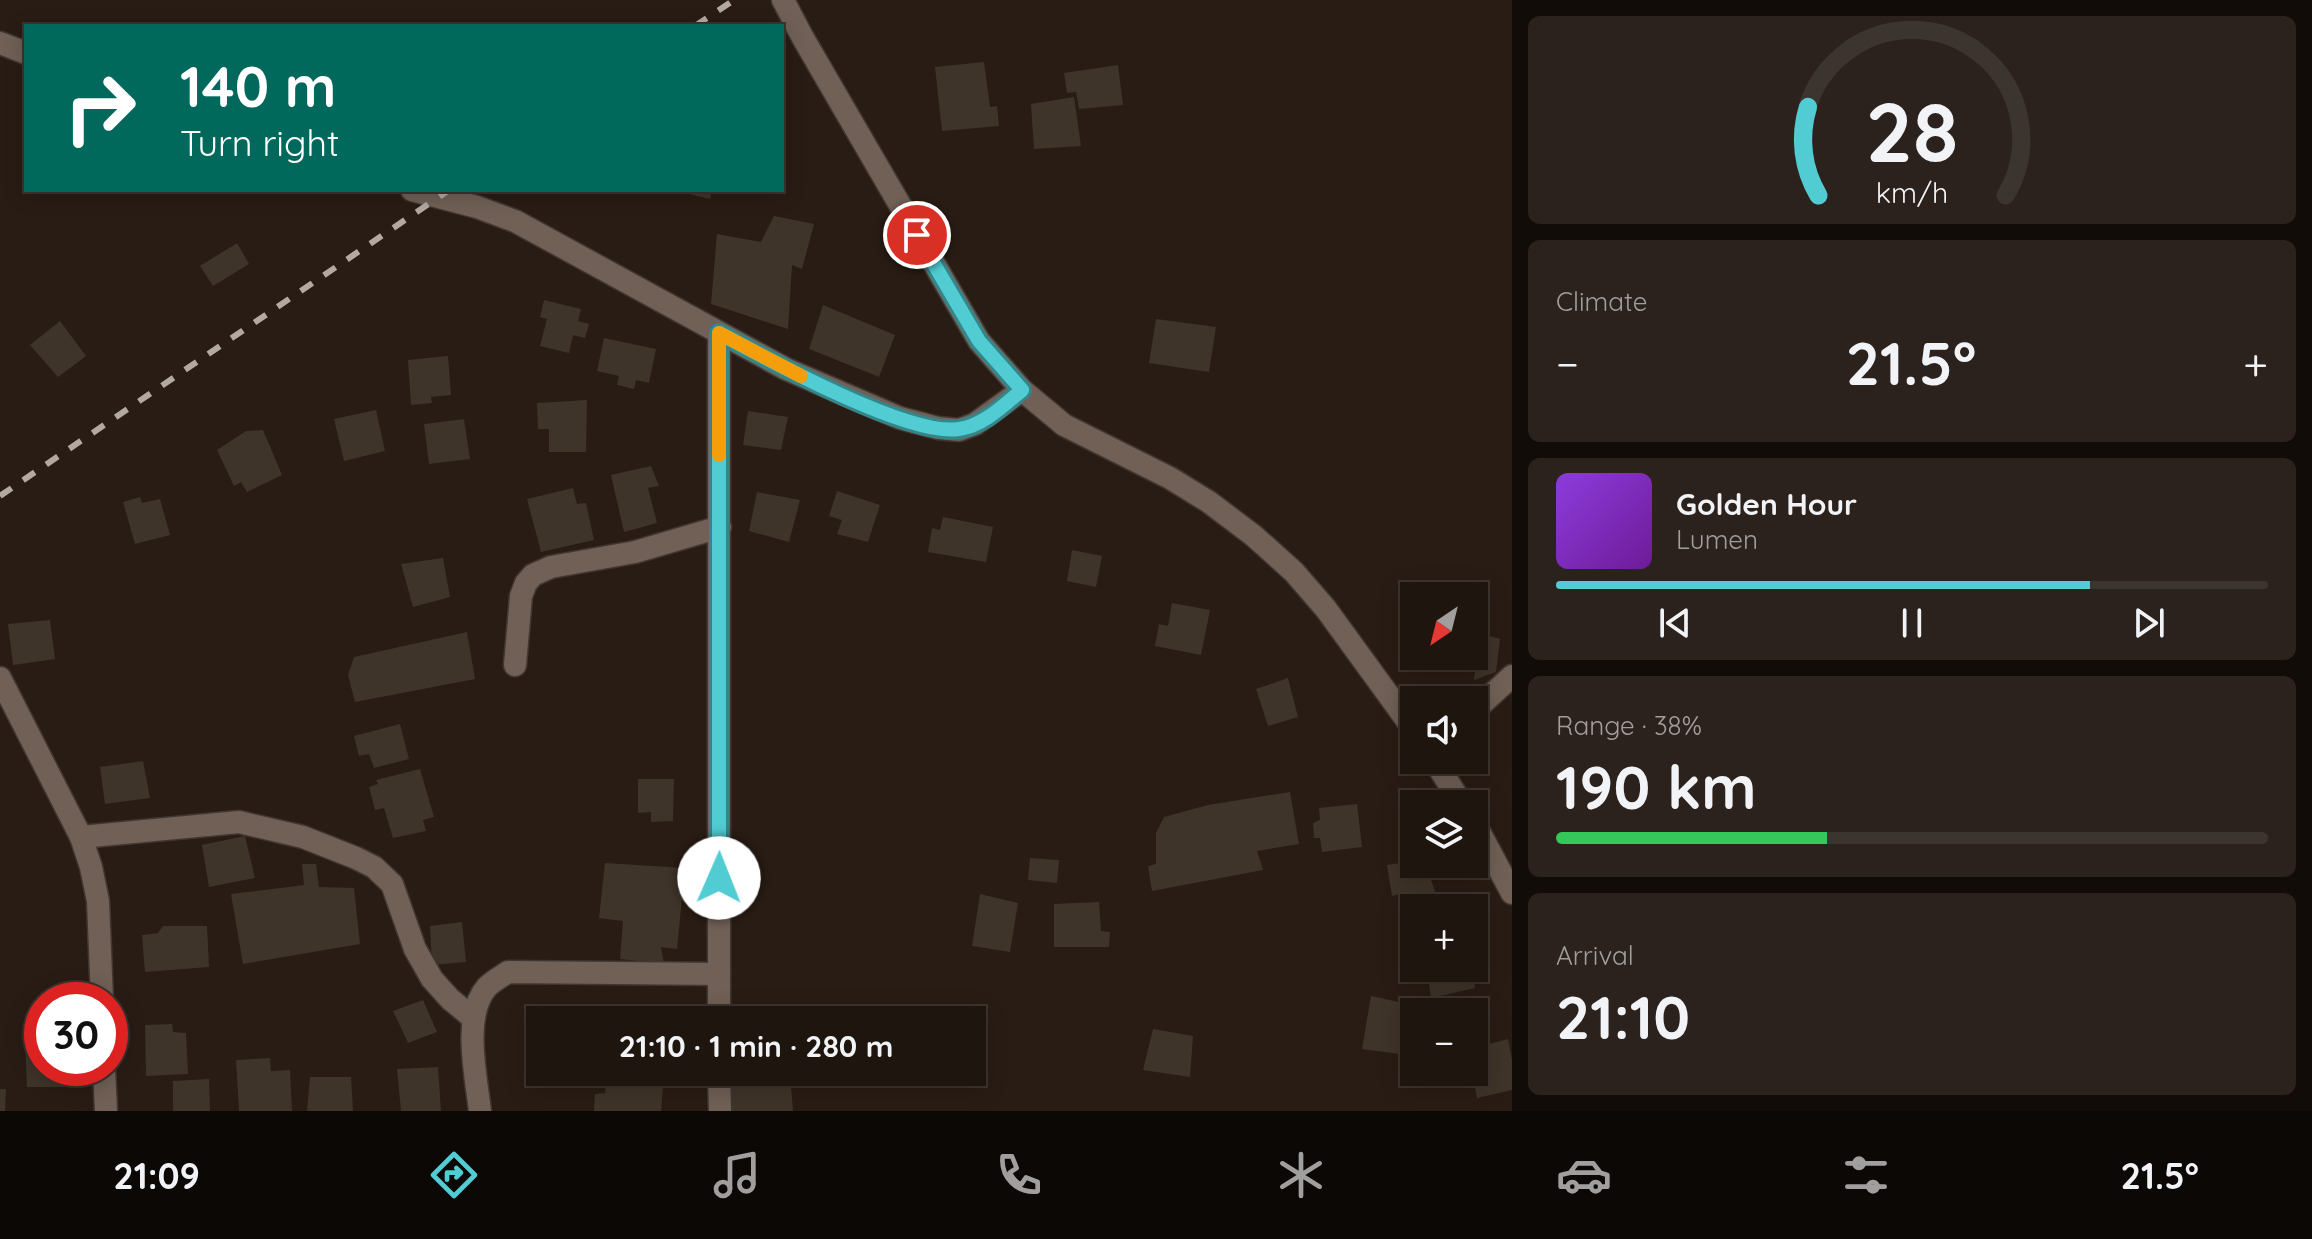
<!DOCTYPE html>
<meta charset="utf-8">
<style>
:root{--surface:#1f150f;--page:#2c221d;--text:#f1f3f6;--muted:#a19f9e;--line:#3c342f;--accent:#51ccd3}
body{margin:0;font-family:Quicksand,sans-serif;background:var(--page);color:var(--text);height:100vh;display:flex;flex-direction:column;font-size:30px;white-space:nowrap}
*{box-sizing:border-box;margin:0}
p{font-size:26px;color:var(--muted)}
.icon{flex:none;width:44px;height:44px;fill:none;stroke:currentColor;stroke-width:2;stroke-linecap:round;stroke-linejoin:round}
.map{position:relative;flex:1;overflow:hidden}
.sheet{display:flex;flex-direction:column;gap:16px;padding:16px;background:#110c08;width:800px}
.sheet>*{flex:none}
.guide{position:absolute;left:24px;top:24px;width:760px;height:168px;border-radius:0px;box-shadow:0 4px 20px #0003,0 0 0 2px var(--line);background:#00695c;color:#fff;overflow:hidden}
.needle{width:52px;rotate:215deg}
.tools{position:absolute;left:1400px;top:582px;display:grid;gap:16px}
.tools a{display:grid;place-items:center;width:88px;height:88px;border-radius:0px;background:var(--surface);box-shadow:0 4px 20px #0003,0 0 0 2px var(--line);font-size:40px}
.speed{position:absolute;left:24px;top:982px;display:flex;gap:16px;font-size:40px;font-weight:700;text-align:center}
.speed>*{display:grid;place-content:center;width:104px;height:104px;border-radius:50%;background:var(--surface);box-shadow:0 4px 20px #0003,0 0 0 2px var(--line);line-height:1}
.speed .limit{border:12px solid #d22;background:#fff;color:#111}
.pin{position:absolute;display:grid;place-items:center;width:68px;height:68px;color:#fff;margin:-34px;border:4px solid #fff;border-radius:50%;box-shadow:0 2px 8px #0007}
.me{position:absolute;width:88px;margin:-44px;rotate:1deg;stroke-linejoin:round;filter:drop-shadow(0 0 6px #0008)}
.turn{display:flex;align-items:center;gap:28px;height:168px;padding:0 24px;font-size:36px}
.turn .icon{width:104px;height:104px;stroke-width:2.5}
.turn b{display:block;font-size:56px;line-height:68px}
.big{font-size:60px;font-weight:700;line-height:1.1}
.sheet .widget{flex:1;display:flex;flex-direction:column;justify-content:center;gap:12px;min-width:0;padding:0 28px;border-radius:12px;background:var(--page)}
.sheet .dial{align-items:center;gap:0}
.dial svg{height:208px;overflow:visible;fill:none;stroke:var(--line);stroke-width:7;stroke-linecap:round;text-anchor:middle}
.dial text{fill:var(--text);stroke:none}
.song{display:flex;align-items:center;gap:24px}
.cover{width:96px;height:96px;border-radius:12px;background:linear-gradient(135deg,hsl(270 70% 55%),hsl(280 70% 35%))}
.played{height:8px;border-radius:4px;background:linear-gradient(90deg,var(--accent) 75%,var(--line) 75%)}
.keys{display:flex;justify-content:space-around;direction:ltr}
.heat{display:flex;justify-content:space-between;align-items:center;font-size:44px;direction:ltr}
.charge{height:12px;border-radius:6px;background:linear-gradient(90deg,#34c759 38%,var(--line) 0)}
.trip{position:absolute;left:526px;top:1006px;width:460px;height:80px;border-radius:0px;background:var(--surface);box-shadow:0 4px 20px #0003,0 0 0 2px var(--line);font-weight:700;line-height:80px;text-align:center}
.tab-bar{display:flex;height:128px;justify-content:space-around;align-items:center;background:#0c0806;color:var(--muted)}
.tab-bar .icon{width:56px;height:56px}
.tab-bar .selected{color:var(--accent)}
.tab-bar b{font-size:36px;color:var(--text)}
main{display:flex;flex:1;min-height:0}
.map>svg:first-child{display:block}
.building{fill:#3f3429}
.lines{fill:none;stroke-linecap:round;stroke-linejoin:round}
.street-casing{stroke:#403732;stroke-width:25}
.street{stroke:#706056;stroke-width:22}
.rail{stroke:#b3a9a3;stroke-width:6;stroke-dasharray:14 14;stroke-linecap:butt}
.route-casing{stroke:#358589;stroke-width:20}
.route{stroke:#51ccd3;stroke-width:14}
.slow{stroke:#f59e0b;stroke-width:14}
</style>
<main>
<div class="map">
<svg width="1512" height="1111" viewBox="0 0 1512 1111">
<rect width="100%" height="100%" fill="#291c14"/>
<!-- building -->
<g class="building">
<polygon points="984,62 990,107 997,106 999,126 942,131 935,67"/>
<polygon points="1118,65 1123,105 1079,109 1076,92 1067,93 1064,73"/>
<polygon points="1074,97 1081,146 1034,149 1031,104"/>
<polygon points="672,190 712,190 710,199"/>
<polygon points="774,216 814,224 802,269 792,265 788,329 711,304 717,234 761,242"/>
<polygon points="237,243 249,264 213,286 200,266"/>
<polygon points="544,300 581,309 578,321 589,324 585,338 573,335 569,353 540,346 547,319 540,317"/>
<polygon points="823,305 895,335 879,377 809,349"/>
<polygon points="1156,319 1216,327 1209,372 1149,363"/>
<polygon points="60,321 86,356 58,377 30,345"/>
<polygon points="604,338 656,349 649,383 636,380 634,389 617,385 619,376 597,371"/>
<polygon points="448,356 451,395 431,397 432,403 411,405 408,360"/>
<polygon points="587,400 586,452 549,452 549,429 538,429 537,403"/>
<polygon points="376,410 385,451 344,461 334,419"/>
<polygon points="748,411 788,417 781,450 743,445"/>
<polygon points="464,419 470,459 429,464 424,424"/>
<polygon points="263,430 282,475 247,492 241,482 234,486 217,450 246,431"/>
<polygon points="651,466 659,486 648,488 657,523 624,532 611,475"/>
<polygon points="573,488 577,504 586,503 594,540 541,552 527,499"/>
<polygon points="837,491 880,505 868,542 837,534 842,520 829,516"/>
<polygon points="757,492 800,500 789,542 749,531"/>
<polygon points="140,497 142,503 160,499 170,535 135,544 123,502"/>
<polygon points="943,517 993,527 986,562 928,552 932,528 940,530"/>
<polygon points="1072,550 1102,556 1096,587 1067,581"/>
<polygon points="443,558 450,597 413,607 401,564"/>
<polygon points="1172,603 1210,610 1201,655 1155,646 1159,624 1168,626"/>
<polygon points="50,620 55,659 13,665 8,624"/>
<polygon points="467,632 475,679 355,702 348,675 354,657"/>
<polygon points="1479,633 1500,639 1496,672 1474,680"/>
<polygon points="1288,678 1298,717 1268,726 1256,689"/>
<polygon points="400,724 409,759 374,768 369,754 359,756 354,736"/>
<polygon points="143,761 150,798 105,804 100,767"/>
<polygon points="420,769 434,817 423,820 426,831 393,838 384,808 375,810 369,787 378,784 376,780"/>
<polygon points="638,779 674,779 673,821 651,822 651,812 638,813"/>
<polygon points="1290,792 1299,844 1257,851 1263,870 1152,891 1148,866 1156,864 1156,833 1164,817 1208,805"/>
<polygon points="1357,804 1362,847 1322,852 1320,838 1314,838 1313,823 1320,820 1319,808"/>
<polygon points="245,836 255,878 209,887 202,845"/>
<polygon points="1030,858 1059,860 1057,883 1028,880"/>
<polygon points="1414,861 1414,864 1425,864 1439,902 1409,909 1405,893 1392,896 1387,865"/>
<polygon points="605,863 685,868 677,949 661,947 664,964 620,959 623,921 599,918"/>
<polygon points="302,864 316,864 319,887 354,888 360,944 243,964 231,894 304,885"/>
<polygon points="980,894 1018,903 1010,952 972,946"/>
<polygon points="1099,902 1101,931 1110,932 1109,947 1054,947 1054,904"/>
<polygon points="462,922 466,962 432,965 430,926"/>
<polygon points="163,926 207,926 209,967 145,972 142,935 158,933"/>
<polygon points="1427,968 1472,968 1475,988 1431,998"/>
<polygon points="1371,996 1417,1006 1407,1055 1362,1049"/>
<polygon points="423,1000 437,1032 408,1043 393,1011"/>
<polygon points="571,1005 634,1008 631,1020 570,1020"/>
<polygon points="172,1024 173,1032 186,1033 188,1074 146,1076 145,1025"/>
<polygon points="1153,1029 1193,1036 1190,1077 1143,1070"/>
<polygon points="42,1039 42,1068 70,1068 71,1087 27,1087 25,1040"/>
<polygon points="1508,1039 1512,1060 1512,1090 1477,1098 1472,1072 1474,1072 1474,1048"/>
<polygon points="270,1058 271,1071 290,1070 292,1111 239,1111 236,1060"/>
<polygon points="438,1067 441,1111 401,1111 397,1069"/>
<polygon points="724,1072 780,1072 780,1078 791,1086 793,1111 726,1111"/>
<polygon points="310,1077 351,1077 353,1111 307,1111"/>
<polygon points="209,1079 210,1111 173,1111 173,1081"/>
<polygon points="606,1083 663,1088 661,1111 594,1111 595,1094 605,1093"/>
<polygon points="0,1089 6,1089 5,1111 0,1111"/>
</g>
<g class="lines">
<defs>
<g id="street">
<polyline points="783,0 803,38 979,341 1022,390 1064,425 1170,478 1209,502 1254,536 1294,572 1326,609 1414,730"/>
<polyline points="0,43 26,53"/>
<polyline points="412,190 477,207 515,221 786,369 900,418 938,428 959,430 975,424 1022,390"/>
<polyline points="515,665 521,596 526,583 533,575 551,567 635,552 720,527"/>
<polyline points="0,678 81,837 91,867 98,901 102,1000"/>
<polyline points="1474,711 1512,676"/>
<polyline points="1434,760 1462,804"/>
<polyline points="1474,822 1512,893"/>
<polyline points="81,837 239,822 303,837 356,858 374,867 392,884 415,949 432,979 450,999 473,1018"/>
<polyline points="719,1020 719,333"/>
<polyline points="104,1068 106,1111"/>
<polyline points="719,1072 720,1111"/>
<path d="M 480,1111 C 476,1076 462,1015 487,987 C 493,981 502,976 508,972 L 719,974"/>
</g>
</defs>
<!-- street casing -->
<use href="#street" class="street-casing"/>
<!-- street -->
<use href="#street" class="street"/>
<!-- rail -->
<g class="rail">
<polyline points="695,26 734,0"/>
<polyline points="0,496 449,190"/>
</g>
</g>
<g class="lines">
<defs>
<path id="route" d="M 719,878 L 719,333 C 767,359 909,437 959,429 C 983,426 1004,405 1022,390 L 979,341 L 917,235"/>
</defs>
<!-- route casing -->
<use href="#route" class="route-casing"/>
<!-- route -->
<use href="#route" class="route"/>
<!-- slow -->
<polyline class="slow" points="719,455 719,333 801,376"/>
</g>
</svg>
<div class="tools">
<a><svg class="needle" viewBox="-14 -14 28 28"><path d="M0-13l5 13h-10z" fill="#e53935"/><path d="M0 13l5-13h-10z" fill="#a19f9e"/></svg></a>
<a><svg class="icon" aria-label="sound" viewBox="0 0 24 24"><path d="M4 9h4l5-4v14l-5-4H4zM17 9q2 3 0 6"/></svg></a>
<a><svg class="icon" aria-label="layers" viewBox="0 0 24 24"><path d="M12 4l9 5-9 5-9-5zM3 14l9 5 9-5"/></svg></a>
<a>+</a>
<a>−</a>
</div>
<div class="speed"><div class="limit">30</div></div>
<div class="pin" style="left:917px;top:235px;background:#d93025"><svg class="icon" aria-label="arrive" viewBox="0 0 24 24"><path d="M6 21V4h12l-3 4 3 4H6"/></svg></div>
<svg class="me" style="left:719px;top:878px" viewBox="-20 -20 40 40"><circle r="19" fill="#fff"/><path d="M0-13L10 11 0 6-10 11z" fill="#51ccd3"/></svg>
<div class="trip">21:10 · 1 min · 280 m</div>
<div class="guide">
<div class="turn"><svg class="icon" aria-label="right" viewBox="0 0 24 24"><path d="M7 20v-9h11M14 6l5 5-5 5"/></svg><div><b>140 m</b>Turn right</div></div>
</div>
</div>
<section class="sheet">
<div class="widget dial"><svg viewBox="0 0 100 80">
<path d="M14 69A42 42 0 1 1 86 69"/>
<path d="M14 69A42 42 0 0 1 10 35" stroke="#51ccd3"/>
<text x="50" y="56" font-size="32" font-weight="700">28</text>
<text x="50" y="72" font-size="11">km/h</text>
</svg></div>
<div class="widget"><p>Climate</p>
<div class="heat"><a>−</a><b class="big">21.5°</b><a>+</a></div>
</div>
<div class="widget">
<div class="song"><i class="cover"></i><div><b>Golden Hour</b><p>Lumen</p></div></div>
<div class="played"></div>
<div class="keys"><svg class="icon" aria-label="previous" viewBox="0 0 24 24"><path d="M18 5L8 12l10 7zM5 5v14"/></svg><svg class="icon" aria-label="pause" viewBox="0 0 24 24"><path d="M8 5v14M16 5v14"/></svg><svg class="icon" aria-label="next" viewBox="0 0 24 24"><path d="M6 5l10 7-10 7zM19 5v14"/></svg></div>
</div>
<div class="widget"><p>Range · 38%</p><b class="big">190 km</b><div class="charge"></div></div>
<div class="widget"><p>Arrival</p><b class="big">21:10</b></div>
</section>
</main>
<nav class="tab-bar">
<b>21:09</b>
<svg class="icon selected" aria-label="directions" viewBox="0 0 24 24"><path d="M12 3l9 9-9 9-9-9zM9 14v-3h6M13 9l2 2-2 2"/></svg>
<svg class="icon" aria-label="music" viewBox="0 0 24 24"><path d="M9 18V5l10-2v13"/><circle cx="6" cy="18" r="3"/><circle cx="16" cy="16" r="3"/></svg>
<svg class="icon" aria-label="phone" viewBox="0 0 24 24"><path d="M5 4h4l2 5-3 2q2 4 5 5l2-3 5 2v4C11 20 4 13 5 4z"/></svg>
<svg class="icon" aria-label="climate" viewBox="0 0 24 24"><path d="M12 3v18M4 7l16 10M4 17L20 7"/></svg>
<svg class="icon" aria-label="car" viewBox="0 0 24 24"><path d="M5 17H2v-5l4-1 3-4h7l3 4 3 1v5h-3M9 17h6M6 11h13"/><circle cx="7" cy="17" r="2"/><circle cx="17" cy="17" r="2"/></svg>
<svg class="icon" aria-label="filters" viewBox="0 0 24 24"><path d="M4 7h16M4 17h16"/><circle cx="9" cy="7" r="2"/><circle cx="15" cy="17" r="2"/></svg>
<b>21.5°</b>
</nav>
